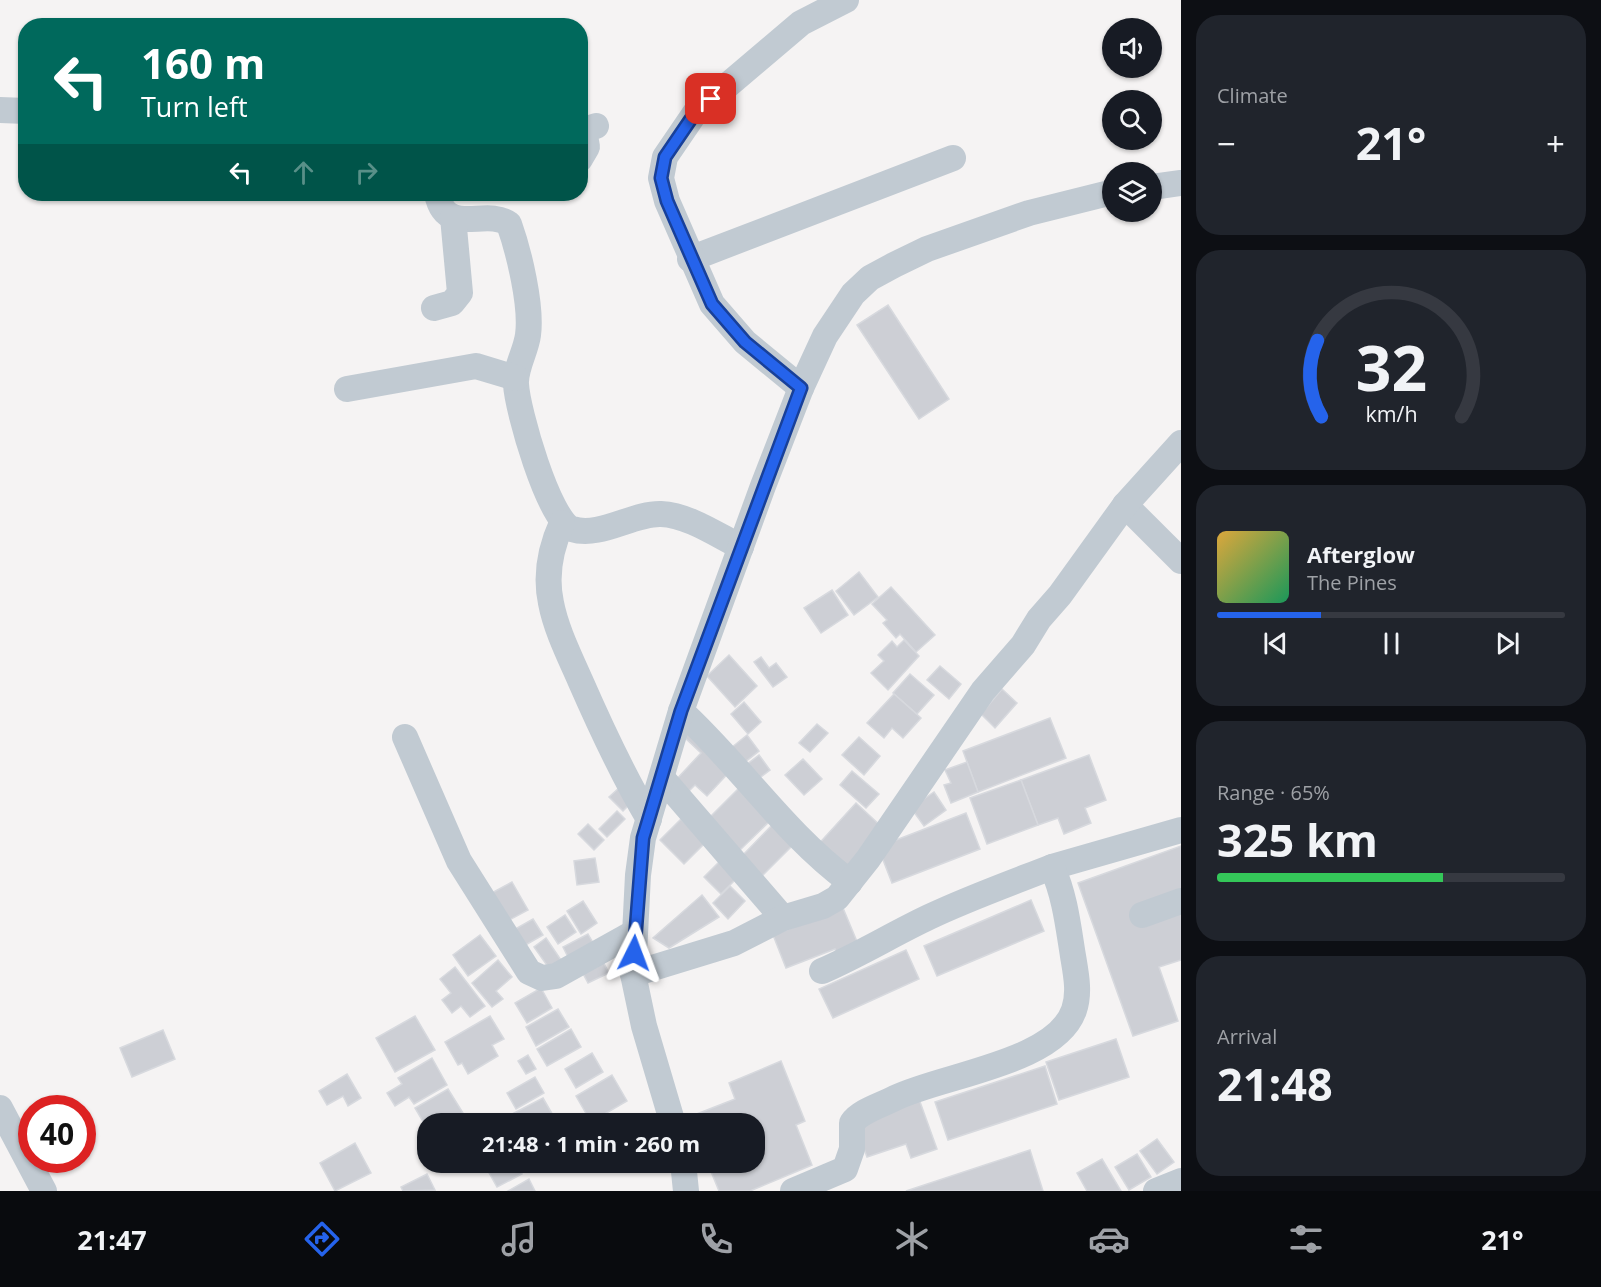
<!DOCTYPE html>
<meta charset="utf-8">
<style>
:root{--surface:#171b24;--page:#20242c;--text:#f1f3f6;--muted:#9ea1a6;--line:#363941;--accent:#2563eb}
body{margin:0;font-family:"Open Sans",sans-serif;background:var(--page);color:var(--text);height:100vh;display:flex;flex-direction:column;font-size:22px;white-space:nowrap}
*{box-sizing:border-box;margin:0}
p{font-size:20px;color:var(--muted)}
.icon{flex:none;width:33px;height:33px;fill:none;stroke:currentColor;stroke-width:2;stroke-linecap:round;stroke-linejoin:round}
.map{position:relative;flex:1;overflow:hidden}
.sheet{display:flex;flex-direction:column;gap:15px;padding:15px;background:#0d0f14;width:420px}
.sheet>*{flex:none}
.hud{position:absolute;left:18px;top:18px;width:570px;height:183px;border-radius:24px;box-shadow:0 2px 4px #0004;background:#00695c;color:#fff;overflow:hidden}
.controls{position:absolute;left:1102px;top:18px;display:grid;gap:12px}
.controls a{display:grid;place-items:center;width:60px;height:60px;border-radius:50%;background:var(--surface);box-shadow:0 2px 4px #0004;font-size:30px}
.speed{position:absolute;left:18px;top:1095px;display:flex;gap:12px;font-size:30px;font-weight:700;text-align:center}
.speed>*{display:grid;place-content:center;width:78px;height:78px;border-radius:50%;background:var(--surface);box-shadow:0 2px 4px #0004;line-height:1}
.speed .limit{border:9px solid #d22;background:#fff;color:#111}
.pin{position:absolute;display:grid;place-items:center;width:51px;height:51px;color:#fff;margin:-26px;border-radius:12px;box-shadow:0 3px 9px #0006}
.me{position:absolute;width:66px;margin:-33px;rotate:3deg;stroke-linejoin:round;filter:drop-shadow(0 0 4px #0008)}
.turn{display:flex;align-items:center;gap:21px;height:126px;padding:0 24px;font-size:27px}
.turn .icon{width:78px;height:78px;stroke-width:2.5}
.turn b{display:block;font-size:42px;line-height:51px}
.lanes{display:flex;align-items:center;height:57px;padding:0 24px;background:#0003;justify-content:center;gap:30px;direction:ltr}
.lanes .off{opacity:.35}
.big{font-size:45px;font-weight:700;line-height:1.1}
.sheet .card{flex:1;display:flex;flex-direction:column;justify-content:center;gap:9px;min-width:0;padding:0 21px;border-radius:24px;background:var(--page)}
.sheet .dial{align-items:center;gap:0}
.dial svg{height:156px;overflow:visible;fill:none;stroke:var(--line);stroke-width:7;stroke-linecap:round;text-anchor:middle}
.dial text{fill:var(--text);stroke:none}
.song{display:flex;align-items:center;gap:18px}
.cover{width:72px;height:72px;border-radius:9px;background:linear-gradient(135deg,hsl(40 70% 55%),hsl(150 70% 35%))}
.played{height:6px;border-radius:3px;background:linear-gradient(90deg,var(--accent) 30%,var(--line) 30%)}
.keys{display:flex;justify-content:space-around;direction:ltr}
.heat{display:flex;justify-content:space-between;align-items:center;font-size:33px;direction:ltr}
.charge{height:9px;border-radius:4px;background:linear-gradient(90deg,#34c759 65%,var(--line) 0)}
.trip{position:absolute;left:417px;top:1113px;width:348px;height:60px;border-radius:24px;background:var(--surface);box-shadow:0 2px 4px #0004;font-weight:700;line-height:60px;text-align:center}
.tabs{display:flex;height:96px;justify-content:space-around;align-items:center;background:#090b0e;color:var(--muted)}
.tabs .icon{width:42px;height:42px}
.tabs .selected{color:var(--accent)}
.tabs b{font-size:27px;color:var(--text)}
main{display:flex;flex:1;min-height:0}
.map>svg:first-child{display:block}
.building{fill:#cdcfd5;stroke:#d7d9de;stroke-width:1.5}
.lines{fill:none;stroke-linecap:round;stroke-linejoin:round}
.minor{stroke:#c1cad2;stroke-width:26}
.route-casing{stroke:#184099;stroke-width:15}
.route{stroke:#2563eb;stroke-width:10}
</style>
<main>
<div class="map">
<svg width="1181" height="1191" viewBox="0 0 1181 1191">
<rect width="100%" height="100%" fill="#f5f3f3"/>
<!-- building -->
<g class="building">
<polygon points="888,305 949,399 919,419 857,325"/>
<polygon points="859,572 878,597 854,615 836,591"/>
<polygon points="891,587 935,635 916,652 900,634 896,638 883,623 887,620 872,604"/>
<polygon points="832,590 848,615 821,633 804,608"/>
<polygon points="904,640 919,656 888,690 871,673 884,661 878,655 892,641 897,647"/>
<polygon points="729,655 757,686 735,707 707,676"/>
<polygon points="761,657 769,668 776,663 787,677 773,687 754,662"/>
<polygon points="940,666 961,684 949,699 927,680"/>
<polygon points="910,674 934,695 917,714 893,693"/>
<polygon points="1002,689 1017,703 995,728 981,714"/>
<polygon points="894,694 921,718 903,738 892,728 884,738 867,723"/>
<polygon points="744,702 761,722 748,734 731,714"/>
<polygon points="1050,718 1066,758 978,792 963,751"/>
<polygon points="817,724 828,733 810,752 799,743"/>
<polygon points="694,726 734,767 707,796 695,785 685,795 673,783 701,753 684,737"/>
<polygon points="747,735 759,751 745,762 726,752"/>
<polygon points="859,737 880,756 864,775 842,755"/>
<polygon points="759,755 770,770 753,783 742,768"/>
<polygon points="1089,755 1106,800 1085,808 1091,823 1064,834 1058,818 1038,825 1021,780"/>
<polygon points="803,759 822,779 804,795 785,775"/>
<polygon points="967,762 978,792 951,803 944,785 951,783 945,770"/>
<polygon points="852,771 879,794 866,808 840,785"/>
<polygon points="1021,780 1038,825 987,844 970,798"/>
<polygon points="742,785 774,817 739,851 709,818"/>
<polygon points="620,787 634,800 623,811 609,797"/>
<polygon points="934,792 946,810 924,826 911,808"/>
<polygon points="856,803 883,828 842,873 815,848"/>
<polygon points="617,811 625,819 607,837 599,829"/>
<polygon points="966,813 980,849 892,883 878,847"/>
<polygon points="681,819 705,843 684,864 660,840"/>
<polygon points="774,823 794,844 760,878 740,858"/>
<polygon points="588,824 604,840 594,850 578,834"/>
<polygon points="1181,846 1181,960 1159,967 1178,1021 1133,1036 1078,883"/>
<polygon points="595,858 599,882 577,885 574,861"/>
<polygon points="720,861 737,878 721,894 704,877"/>
<polygon points="512,882 528,910 502,924 486,896"/>
<polygon points="730,886 745,901 728,919 713,903"/>
<polygon points="702,895 719,917 669,948 653,938"/>
<polygon points="1031,900 1044,931 937,976 924,946"/>
<polygon points="583,901 597,923 581,934 567,911"/>
<polygon points="843,908 861,951 839,960 835,949 786,968 773,935"/>
<polygon points="565,915 576,932 558,944 547,927"/>
<polygon points="533,919 543,935 517,950 508,933"/>
<polygon points="588,934 596,948 570,961 563,947"/>
<polygon points="480,935 496,956 468,976 453,955"/>
<polygon points="546,938 563,963 551,971 534,947"/>
<polygon points="906,950 919,979 833,1018 819,989"/>
<polygon points="600,956 609,973 588,983 579,966"/>
<polygon points="498,960 512,977 496,991 503,999 492,1007 472,983"/>
<polygon points="455,967 485,1006 470,1017 461,1006 452,1013 442,1000 451,993 440,979"/>
<polygon points="541,988 552,1008 527,1023 515,1003"/>
<polygon points="558,1009 569,1027 536,1046 526,1027"/>
<polygon points="415,1016 435,1050 395,1072 376,1038"/>
<polygon points="490,1016 504,1039 492,1045 498,1056 468,1074 462,1063 458,1065 445,1042"/>
<polygon points="571,1029 581,1047 547,1066 537,1049"/>
<polygon points="163,1030 175,1059 132,1077 120,1048"/>
<polygon points="1116,1039 1129,1077 1059,1100 1046,1062"/>
<polygon points="592,1053 603,1072 576,1088 565,1069"/>
<polygon points="528,1055 536,1069 526,1074 518,1061"/>
<polygon points="432,1058 447,1085 414,1104 409,1097 395,1106 387,1093 402,1084 398,1078"/>
<polygon points="781,1061 805,1121 796,1125 812,1165 750,1191 719,1191 707,1162 754,1162 754,1124 691,1124 689,1117 735,1099 729,1083"/>
<polygon points="1045,1066 1057,1104 948,1140 935,1102"/>
<polygon points="347,1074 361,1098 348,1106 343,1096 327,1105 319,1091"/>
<polygon points="612,1075 627,1101 591,1122 576,1096"/>
<polygon points="535,1077 544,1093 516,1109 507,1093"/>
<polygon points="448,1089 463,1113 445,1124 428,1124 428,1130 415,1108"/>
<polygon points="543,1098 554,1117 541,1124 512,1124 508,1116"/>
<polygon points="919,1099 937,1149 911,1158 906,1144 867,1157 854,1121"/>
<polygon points="561,1115 566,1124 546,1124"/>
<polygon points="1157,1139 1174,1162 1157,1174 1140,1151"/>
<polygon points="355,1143 371,1173 335,1191 320,1163"/>
<polygon points="1030,1150 1043,1191 906,1191"/>
<polygon points="1137,1154 1151,1177 1129,1190 1115,1167"/>
<polygon points="1102,1159 1121,1191 1087,1191 1077,1173"/>
<polygon points="483,1162 516,1162 522,1174 497,1187"/>
<polygon points="427,1174 435,1190 403,1191 401,1187"/>
<polygon points="529,1179 535,1191 508,1191"/>
</g>
<g class="lines">
<!-- minor -->
<g class="minor">
<polyline points="0,110 26,111"/>
<polyline points="580,159 587,147 584,130 596,126"/>
<polyline points="1152,187 1181,183"/>
<path d="M 437,194 C 446,238 486,207 509,224 C 519,252 532,306 528,335 C 526,351 515,368 516,384 C 517,409 549,521 572,529 C 600,538 633,513 661,514 C 688,515 717,535 741,547"/>
<polyline points="690,259 953,158"/>
<polyline points="434,308 452,303 460,293 453,217"/>
<polyline points="801,388 745,342 712,304 667,201 661,178 665,157 695,113 801,23 846,0"/>
<polyline points="347,389 476,366 516,378"/>
<polyline points="1125,505 1181,561"/>
<path d="M 562,523 C 551,547 545,575 551,603 C 556,629 569,655 580,680 C 601,728 622,774 649,819"/>
<path d="M 681,711 C 740,765 785,834 850,882"/>
<polyline points="405,737 459,861 529,972 542,978 556,976 635,932"/>
<polyline points="662,778 783,918"/>
<polyline points="1052,867 1181,830"/>
<polyline points="1142,915 1181,901"/>
<polyline points="633,974 734,943 783,918 823,906 837,898 868,859 983,691 1023,645 1039,619 1060,595 1125,505 1181,443"/>
<polyline points="0,1108 44,1191"/>
<polyline points="673,1124 644,1026 633,974 638,875 643,838 681,711 763,486 801,388 825,336 853,294 870,278 894,265 927,249 1029,213 1113,192"/>
<polyline points="683,1162 686,1191"/>
<path d="M 793,1191 L 845,1169 L 852,1149 L 852,1123 C 860,1111 882,1105 895,1098 C 942,1075 1056,1063 1074,1010 C 1080,993 1076,974 1073,956 C 1068,925 1065,896 1052,867 C 1011,883 969,898 929,917 C 893,934 859,955 822,971"/>
<polyline points="1156,1191 1181,1181"/>
</g>
</g>
<g class="lines">
<defs>
<polyline id="route" points="634,953 643,838 681,711 801,388 745,342 712,304 667,201 661,178 665,157 695,113 711,99"/>
</defs>
<!-- route casing -->
<use href="#route" class="route-casing"/>
<!-- route -->
<use href="#route" class="route"/>
</g>
</svg>
<div class="controls">
<a><svg class="icon" aria-label="sound" viewBox="0 0 24 24"><path d="M4 9h4l5-4v14l-5-4H4zM17 9q2 3 0 6"/></svg></a>
<a><svg class="icon" aria-label="search" viewBox="0 0 24 24"><circle cx="10" cy="10" r="6"/><path d="M15 15l6 6"/></svg></a>
<a><svg class="icon" aria-label="layers" viewBox="0 0 24 24"><path d="M12 4l9 5-9 5-9-5zM3 14l9 5 9-5"/></svg></a>
</div>
<div class="speed"><div class="limit">40</div></div>
<div class="pin" style="left:711px;top:99px;background:#d93025"><svg class="icon" aria-label="arrive" viewBox="0 0 24 24"><path d="M6 21V4h12l-3 4 3 4H6"/></svg></div>
<svg class="me" style="left:634px;top:953px" viewBox="-20 -20 40 40"><path d="M0-17L14 15 0 8-14 15z" fill="#2563eb" stroke="#fff" stroke-width="4"/></svg>
<div class="trip">21:48 · 1 min · 260 m</div>
<div class="hud">
<div class="turn"><svg class="icon" aria-label="left" viewBox="0 0 24 24"><path d="M17 20v-9H6M10 6l-5 5 5 5"/></svg><div><b>160 m</b>Turn left</div></div>
<div class="lanes"><svg class="icon" aria-label="left" viewBox="0 0 24 24"><path d="M17 20v-9H6M10 6l-5 5 5 5"/></svg><svg class="icon off" aria-label="ahead" viewBox="0 0 24 24"><path d="M12 20V5M6 11l6-6 6 6"/></svg><svg class="icon off" aria-label="right" viewBox="0 0 24 24"><path d="M7 20v-9h11M14 6l5 5-5 5"/></svg></div>
</div>
</div>
<section class="sheet">
<div class="card"><p>Climate</p>
<div class="heat"><a>−</a><b class="big">21°</b><a>+</a></div>
</div>
<div class="card dial"><svg viewBox="0 0 100 80">
<path d="M14 69A42 42 0 1 1 86 69"/>
<path d="M14 69A42 42 0 0 1 12 30" stroke="#2563eb"/>
<text x="50" y="56" font-size="32" font-weight="700">32</text>
<text x="50" y="72" font-size="11">km/h</text>
</svg></div>
<div class="card">
<div class="song"><i class="cover"></i><div><b>Afterglow</b><p>The Pines</p></div></div>
<div class="played"></div>
<div class="keys"><svg class="icon" aria-label="previous" viewBox="0 0 24 24"><path d="M18 5L8 12l10 7zM5 5v14"/></svg><svg class="icon" aria-label="pause" viewBox="0 0 24 24"><path d="M8 5v14M16 5v14"/></svg><svg class="icon" aria-label="next" viewBox="0 0 24 24"><path d="M6 5l10 7-10 7zM19 5v14"/></svg></div>
</div>
<div class="card"><p>Range · 65%</p><b class="big">325 km</b><div class="charge"></div></div>
<div class="card"><p>Arrival</p><b class="big">21:48</b></div>
</section>
</main>
<nav class="tabs">
<b>21:47</b>
<svg class="icon selected" aria-label="directions" viewBox="0 0 24 24"><path d="M12 3l9 9-9 9-9-9zM9 14v-3h6M13 9l2 2-2 2"/></svg>
<svg class="icon" aria-label="music" viewBox="0 0 24 24"><path d="M9 18V5l10-2v13"/><circle cx="6" cy="18" r="3"/><circle cx="16" cy="16" r="3"/></svg>
<svg class="icon" aria-label="phone" viewBox="0 0 24 24"><path d="M5 4h4l2 5-3 2q2 4 5 5l2-3 5 2v4C11 20 4 13 5 4z"/></svg>
<svg class="icon" aria-label="climate" viewBox="0 0 24 24"><path d="M12 3v18M4 7l16 10M4 17L20 7"/></svg>
<svg class="icon" aria-label="car" viewBox="0 0 24 24"><path d="M5 17H2v-5l4-1 3-4h7l3 4 3 1v5h-3M9 17h6M6 11h13"/><circle cx="7" cy="17" r="2"/><circle cx="17" cy="17" r="2"/></svg>
<svg class="icon" aria-label="filters" viewBox="0 0 24 24"><path d="M4 7h16M4 17h16"/><circle cx="9" cy="7" r="2"/><circle cx="15" cy="17" r="2"/></svg>
<b>21°</b>
</nav>
